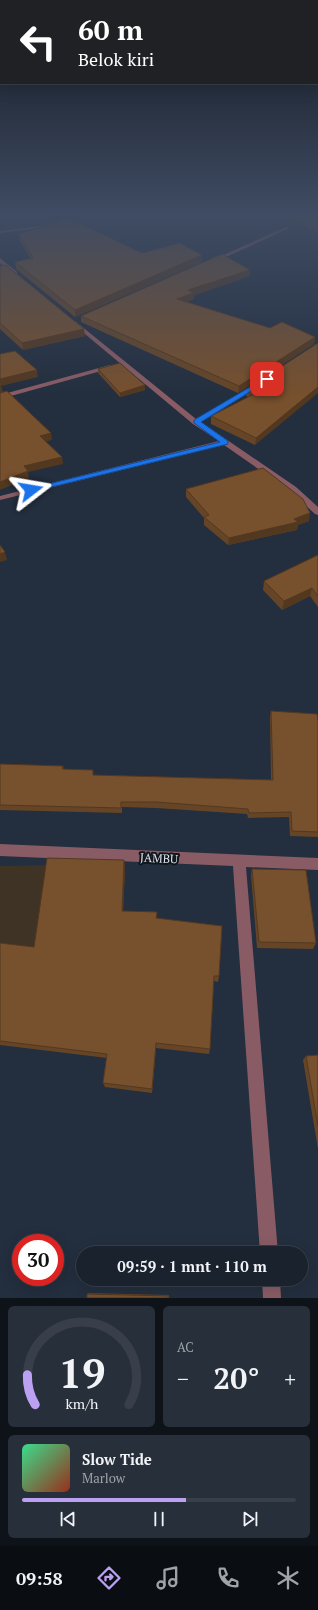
<!DOCTYPE html>
<html lang="id">
<meta charset="utf-8">
<style>
:root{--surface:#1a222e;--page:#272f3a;--text:#f1f3f6;--muted:#9fa4aa;--line:#383f4a;--accent:#bca0f2}
body{margin:0;font-family:"PT Serif",serif;background:var(--page);color:var(--text);height:100vh;display:flex;flex-direction:column;font-size:15px;white-space:nowrap}
*{box-sizing:border-box;margin:0}
p{font-size:13px;color:var(--muted)}
.icon{flex:none;width:22px;height:22px;fill:none;stroke:currentColor;stroke-width:2;stroke-linecap:round;stroke-linejoin:round}
.map{position:relative;height:1298px;overflow:hidden}
.details{display:flex;flex-direction:column;gap:8px;padding:8px;background:#0e1319;flex:1}
.details>*{flex:none}
.hud{position:absolute;left:0px;top:0px;width:318px;height:84px;box-shadow:0 4px 16px #0002,0 0 0 1px var(--line);background:#202124;color:#fff;overflow:hidden}
.speed{position:absolute;left:12px;top:1234px;display:flex;gap:8px;font-size:20px;font-weight:700;text-align:center}
.speed>*{display:grid;place-content:center;width:52px;height:52px;border-radius:50%;background:var(--surface);box-shadow:0 4px 16px #0002,0 0 0 1px var(--line);line-height:1}
.speed .limit{border:6px solid #d22;background:#fff;color:#111}
.pin{position:absolute;display:grid;place-items:center;width:34px;height:34px;color:#fff;margin:-17px;border-radius:8px;box-shadow:0 2px 6px #0006}
.me{position:absolute;width:44px;margin:-22px;rotate:76deg;stroke-linejoin:round;filter:drop-shadow(0 0 3px #0008)}
.turn{display:flex;align-items:center;gap:14px;height:84px;padding:0 12px;font-size:18px}
.turn .icon{width:52px;height:52px;stroke-width:2.5}
.turn b{display:block;font-size:28px;line-height:34px}
.big{font-size:30px;font-weight:700;line-height:1.1}
.details .widget{flex:1;display:flex;flex-direction:column;justify-content:center;gap:6px;min-width:0;padding:0 14px;border-radius:6px;background:var(--page)}
.details .dial{align-items:center;gap:0}
.dial svg{height:104px;overflow:visible;fill:none;stroke:var(--line);stroke-width:7;stroke-linecap:round;text-anchor:middle}
.dial text{fill:var(--text);stroke:none}
.song{display:flex;align-items:center;gap:12px}
.cover{width:48px;height:48px;border-radius:6px;background:linear-gradient(135deg,hsl(150 70% 55%),hsl(10 70% 35%))}
.played{height:4px;border-radius:2px;background:linear-gradient(90deg,var(--accent) 60%,var(--line) 60%)}
.keys{display:flex;justify-content:space-around;direction:ltr}
.heat{display:flex;justify-content:space-between;align-items:center;font-size:22px;direction:ltr}
.details .tiles{flex:1;display:grid;gap:8px;grid-template-columns:1fr 1fr}
.widget:last-child{grid-column:span 2}
.trip{position:absolute;left:76px;top:1246px;width:232px;height:40px;border-radius:20px;background:var(--surface);box-shadow:0 4px 16px #0002,0 0 0 1px var(--line);font-weight:700;line-height:40px;text-align:center}
.menu{display:flex;height:64px;justify-content:space-around;align-items:center;background:#0a0e12;color:var(--muted)}
.menu .icon{width:28px;height:28px}
.menu .on{color:var(--accent)}
.menu b{font-size:18px;color:var(--text)}
.map>svg:first-child{display:block}
.education{fill:#3e3324}
.lines{fill:none;stroke-linecap:round;stroke-linejoin:round}
.minor{fill:#895c65;fill-rule:evenodd}
.wall{fill:#664527}
.shaded-wall{fill:#533820}
.building{fill:#77502d;stroke:#533820}
.route{fill:#1a73e8;stroke:#114b97}
.labels{text-anchor:middle;dominant-baseline:central;stroke-width:4;stroke-linejoin:round;paint-order:stroke}
.near-street-label{font-size:12px;fill:#dce3ed;stroke:#11161d}
</style>
<div class="map">
<svg width="318" height="1298" viewBox="0 0 318 1298">
<rect width="100%" height="100%" fill="#232e3e"/>
<!-- education -->
<polygon class="education" points="49,865 36,954 0,949 0,866"/>
<g class="lines">
<!-- minor -->
<g class="minor">
<polygon points="282,214 292,214 275,218 273,217"/>
<polygon points="56,224 58,226 0,233 0,231"/>
<polygon points="286,227 290,228 215,262 210,261"/>
<polygon points="0,258 17,272 17,274 13,274 0,263"/>
<polygon points="75,321 196,419 256,384 260,384 260,386 201,422 296,487 318,507 318,515 315,514 290,491 224,445 0,500 0,496 219,441 193,424 73,324 73,322"/>
<polygon points="110,365 112,366 112,368 0,399 0,395"/>
<polygon points="0,844 318,858 318,870 246,867 278,1253 260,1253 233,866 0,856"/>
<polygon points="262,1279 280,1279 281,1298 263,1298"/>
</g>
</g>
<!-- wall -->
<g class="wall">
<polygon points="211,214 251,214 232,220"/>
<polygon points="261,214 275,214 265,217"/>
<polygon points="287,214 318,214 318,233 287,217"/>
<polygon points="19,234 142,253 202,262 75,317 16,269 15,262 30,258 20,241"/>
<polygon points="0,266 85,336 23,350 0,329"/>
<polygon points="250,276 194,295 194,299 186,302 270,328 315,337 314,344 238,393 81,322 81,316"/>
<polygon points="318,343 255,445 211,424 211,416 248,397 246,396 247,389"/>
<polygon points="98,369 145,385 145,390 120,397 98,373"/>
<polygon points="186,489 309,521 298,525 297,530 228,545 204,525 204,518 186,497"/>
<polygon points="318,555 318,607 310,596 282,610 263,590 264,581"/>
<polygon points="271,711 318,721 318,837 290,836 289,817 248,818 247,814 156,808 122,807 122,813 0,810 0,764 63,766 64,769 94,775 271,780 270,716"/>
<polygon points="124,860 125,868 123,911 157,912 157,918 219,976 218,982 214,981 210,1049 209,1054 156,1048 152,1093 105,1087 103,1083 107,1058 0,1045 0,943 34,947"/>
<polygon points="252,869 316,943 313,949 257,948 251,875"/>
<polygon points="318,1055 318,1149 303,1060 306,1056"/>
<polygon points="89,1293 169,1295 169,1298 87,1294"/>
</g>
<!-- shaded-wall -->
<g class="shaded-wall">
<polygon points="239,214 251,214 232,220 232,216"/>
<polygon points="265,214 275,214 265,217"/>
<polygon points="202,255 202,262 75,317 75,310"/>
<polygon points="250,270 250,276 194,295 194,299 177,305 177,299 188,290"/>
<polygon points="84,329 85,336 23,350 22,343"/>
<polygon points="315,337 314,344 238,393 239,386"/>
<polygon points="37,370 38,377 1,386 3,393 0,394 0,379"/>
<polygon points="145,385 145,390 120,397 120,393"/>
<polygon points="318,387 318,393 255,445 256,438"/>
<polygon points="51,433 52,440 41,443 40,436"/>
<polygon points="62,457 63,464 28,472 29,478 0,490 0,482 24,466"/>
<polygon points="310,513 309,521 298,525 297,530 228,545 229,538 294,519"/>
<polygon points="5,552 7,560 0,562 0,554"/>
<polygon points="312,588 310,596 282,610 284,601"/>
<polygon points="124,860 125,868 123,917 122,911"/>
<polygon points="156,1043 156,1048 152,1093 152,1089"/>
</g>
<!-- building -->
<g class="building">
<polygon points="225,214 239,214 232,216"/>
<polygon points="290,214 318,214 318,229"/>
<polygon points="69,218 142,253 180,243 202,255 75,310 15,262 33,258 19,234"/>
<polygon points="222,254 250,270 188,290 194,293 177,299 270,328 282,322 315,337 239,386 81,316"/>
<polygon points="6,265 84,329 22,343 0,323 0,266"/>
<polygon points="318,343 318,387 256,438 211,416 256,393 247,389"/>
<polygon points="15,351 37,370 0,379 0,354"/>
<polygon points="120,363 145,385 120,393 98,369"/>
<polygon points="7,391 51,433 40,436 62,457 24,466 28,471 0,482 0,393"/>
<polygon points="263,468 303,499 310,513 294,519 298,522 229,538 204,517 209,515 186,489"/>
<polygon points="0,545 5,552 0,554"/>
<polygon points="318,555 318,596 312,588 284,601 264,581"/>
<polygon points="271,711 317,714 318,721 318,832 292,831 291,812 249,813 248,809 156,802 121,802 121,808 0,805 0,764 63,766 62,769 93,770 93,775 273,780"/>
<polygon points="47,858 124,860 122,911 157,912 156,918 222,926 219,976 214,976 210,1049 156,1043 152,1089 103,1083 107,1054 0,1041 0,943 34,947"/>
<polygon points="252,869 306,870 316,943 259,942"/>
<polygon points="318,1055 318,1126 306,1056"/>
<polygon points="87,1294 169,1296 169,1298 87,1298"/>
</g>
<!-- sky -->
<linearGradient id="sky" x2="0" y2="1"><stop stop-color="#131922"/><stop offset="0.54" stop-color="#3f4c63"/><stop offset="1" stop-color="#3f4c63" stop-opacity="0"/></linearGradient>
<rect width="318" height="396" fill="url(#sky)"/>
<!-- route -->
<polygon class="route" points="267,377 270,379 269,380 201,422 228,441 228,444 31,492 27,490 28,489 220,442 194,423 194,420"/>
<g class="labels">
<!-- near-street labels -->
<g class="near-street-label">
<text transform="translate(159 858) rotate(3)">JAMBU</text>
</g>
</g>
</svg>
<div class="speed"><div class="limit">30</div></div>
<div class="pin" style="left:267px;top:379px;background:#d93025"><svg class="icon" aria-label="arrive" viewBox="0 0 24 24"><path d="M6 21V4h12l-3 4 3 4H6"/></svg></div>
<svg class="me" style="left:31px;top:490px" viewBox="-20 -20 40 40"><path d="M0-17L14 15 0 8-14 15z" fill="#1a73e8" stroke="#fff" stroke-width="4"/></svg>
<div class="trip">09:59 · 1 mnt · 110 m</div>
<div class="hud">
<div class="turn"><svg class="icon" aria-label="left" viewBox="0 0 24 24"><path d="M17 20v-9H6M10 6l-5 5 5 5"/></svg><div><b>60 m</b>Belok kiri</div></div>
</div>
</div>
<section class="details">
<div class="tiles">
<div class="widget dial"><svg viewBox="0 0 100 80">
<path d="M14 69A42 42 0 1 1 86 69"/>
<path d="M14 69A42 42 0 0 1 8 46" stroke="#bca0f2"/>
<text x="50" y="56" font-size="32" font-weight="700">19</text>
<text x="50" y="72" font-size="11">km/h</text>
</svg></div>
<div class="widget"><p>AC</p>
<div class="heat"><a>−</a><b class="big">20°</b><a>+</a></div>
</div>
<div class="widget">
<div class="song"><i class="cover"></i><div><b>Slow Tide</b><p>Marlow</p></div></div>
<div class="played"></div>
<div class="keys"><svg class="icon" aria-label="previous" viewBox="0 0 24 24"><path d="M18 5L8 12l10 7zM5 5v14"/></svg><svg class="icon" aria-label="pause" viewBox="0 0 24 24"><path d="M8 5v14M16 5v14"/></svg><svg class="icon" aria-label="next" viewBox="0 0 24 24"><path d="M6 5l10 7-10 7zM19 5v14"/></svg></div>
</div>
</div>
</section>
<nav class="menu">
<b>09:58</b>
<svg class="icon on" aria-label="directions" viewBox="0 0 24 24"><path d="M12 3l9 9-9 9-9-9zM9 14v-3h6M13 9l2 2-2 2"/></svg>
<svg class="icon" aria-label="music" viewBox="0 0 24 24"><path d="M9 18V5l10-2v13"/><circle cx="6" cy="18" r="3"/><circle cx="16" cy="16" r="3"/></svg>
<svg class="icon" aria-label="phone" viewBox="0 0 24 24"><path d="M5 4h4l2 5-3 2q2 4 5 5l2-3 5 2v4C11 20 4 13 5 4z"/></svg>
<svg class="icon" aria-label="climate" viewBox="0 0 24 24"><path d="M12 3v18M4 7l16 10M4 17L20 7"/></svg>
</nav>
